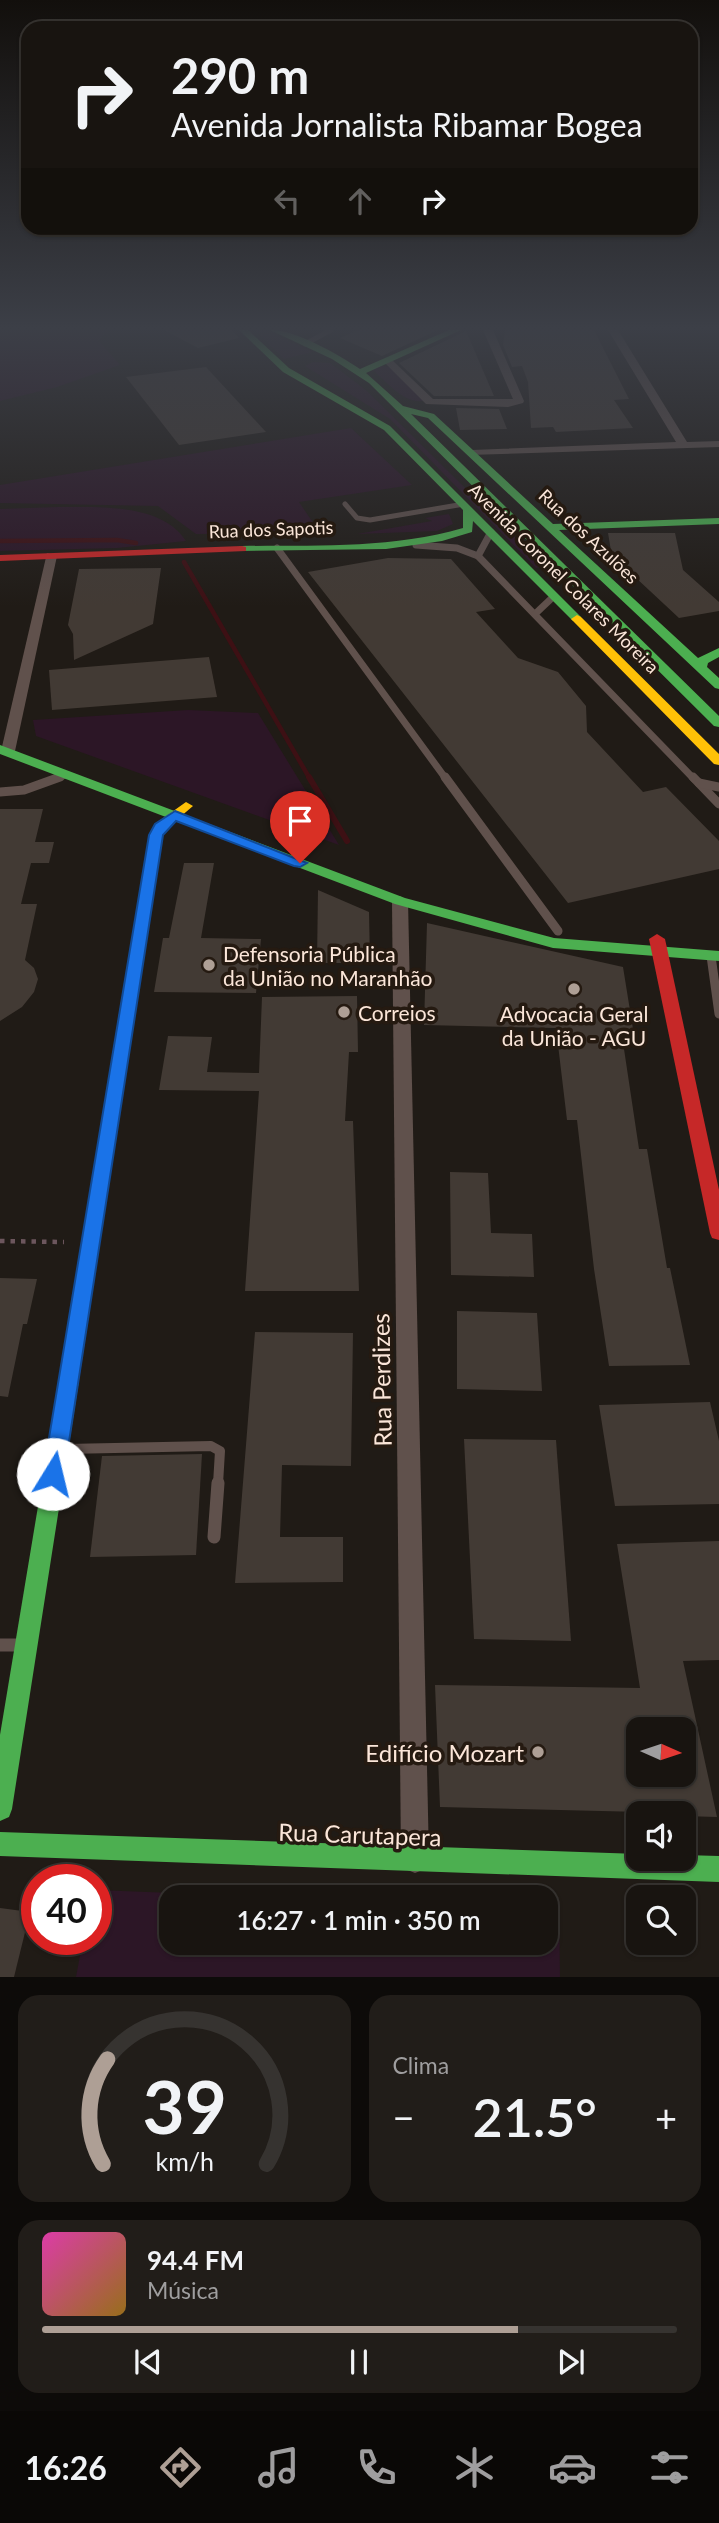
<!DOCTYPE html>
<html lang="pt">
<meta charset="utf-8">
<style>
:root{--surface:#181410;--page:#211d19;--text:#f1f3f6;--muted:#9f9e9f;--line:#363330;--accent:#ae9f95}
body{margin:0;font-family:Lato,sans-serif;background:var(--page);color:var(--text);height:100vh;display:flex;flex-direction:column;font-size:26px;white-space:nowrap}
*{box-sizing:border-box;margin:0}
p{font-size:23px;color:var(--muted)}
.icon{flex:none;width:38px;height:38px;fill:none;stroke:currentColor;stroke-width:2;stroke-linecap:round;stroke-linejoin:round}
.map{position:relative;height:1977px;overflow:hidden}
.side{display:flex;flex-direction:column;gap:18px;padding:18px;background:#0d0b09;flex:1}
.side>*{flex:none}
.hud{position:absolute;left:21px;top:21px;width:677px;height:214px;border-radius:21px;box-shadow:0 2px 5px #0004,0 0 0 2px var(--line);background:#181410;color:var(--text);overflow:hidden}
.needle{width:46px;rotate:93deg}
.tools{position:absolute;left:626px;top:1717px;display:grid;gap:14px}
.tools a{display:grid;place-items:center;width:70px;height:70px;border-radius:14px;background:var(--surface);box-shadow:0 2px 5px #0004,0 0 0 2px var(--line);font-size:35px}
.speed{position:absolute;left:21px;top:1864px;display:flex;gap:14px;font-size:35px;font-weight:700;text-align:center}
.speed>*{display:grid;place-content:center;width:91px;height:91px;border-radius:50%;background:var(--surface);box-shadow:0 2px 5px #0004,0 0 0 2px var(--line);line-height:1}
.speed .limit{border:10px solid #d22;background:#fff;color:#111}
.pin{position:absolute;display:grid;place-items:center;width:60px;height:60px;color:#fff;margin:-72px -30px;border-radius:50% 50% 50% 0;rotate:-45deg;box-shadow:0 0 7px #0007}
.pin .icon{rotate:45deg}
.me{position:absolute;width:77px;margin:-38px;rotate:9deg;stroke-linejoin:round;filter:drop-shadow(0 0 5px #0008)}
.turn{display:flex;align-items:center;gap:24px;height:147px;padding:0 35px;font-size:32px}
.turn .icon{width:91px;height:91px;stroke-width:2.5}
.turn b{display:block;font-size:49px;line-height:60px}
.lanes{display:flex;align-items:center;height:66px;padding:0 35px;background:#0003;justify-content:center;gap:35px;direction:ltr}
.lanes .off{opacity:.35}
.big{font-size:52px;font-weight:600;line-height:1.1}
.side .tile{flex:1;display:flex;flex-direction:column;justify-content:center;gap:10px;min-width:0;padding:0 24px;border-radius:21px;background:var(--page)}
.side .dial{align-items:center;gap:0}
.dial svg{height:182px;overflow:visible;fill:none;stroke:var(--line);stroke-width:7;stroke-linecap:round;text-anchor:middle}
.dial text{fill:var(--text);stroke:none}
.song{display:flex;align-items:center;gap:21px}
.cover{width:84px;height:84px;border-radius:10px;background:linear-gradient(135deg,hsl(320 70% 55%),hsl(40 70% 35%))}
.played{height:7px;border-radius:4px;background:linear-gradient(90deg,var(--accent) 75%,var(--line) 75%)}
.keys{display:flex;justify-content:space-around;direction:ltr}
.heat{display:flex;justify-content:space-between;align-items:center;font-size:38px;direction:ltr}
.side .tiles{flex:1;display:grid;gap:18px;grid-template-columns:1fr 1fr}
.tile:last-child{grid-column:span 2}
.trip{position:absolute;left:159px;top:1885px;width:399px;height:70px;border-radius:21px;background:var(--surface);box-shadow:0 2px 5px #0004,0 0 0 2px var(--line);font-weight:600;line-height:70px;text-align:center}
.tabs{display:flex;height:112px;justify-content:space-around;align-items:center;background:#0a0806;color:var(--muted)}
.tabs .icon{width:49px;height:49px}
.tabs .selected{color:var(--accent)}
.tabs b{font-size:32px;color:var(--text)}
.map>svg:first-child{display:block}
.green{fill:#2c1626}
.lines{fill:none;stroke-linecap:round;stroke-linejoin:round}
.stream-far1{stroke:#3d1014;stroke-width:4.5}
.stream{stroke:#3d1014;stroke-width:6}
.building{fill:#423a34;fill-rule:evenodd}
.path{stroke:#6c565d;stroke-width:4.5;stroke-dasharray:4.5 6;stroke-linecap:butt}
.lane-far4{stroke:#60514c;stroke-width:5}
.lane-far3{stroke:#60514c;stroke-width:7}
.lane-far2{stroke:#60514c;stroke-width:9}
.lane-far1{stroke:#60514c;stroke-width:10}
.lane{stroke:#60514c;stroke-width:13}
.street{fill:#60514c;fill-rule:evenodd}
.fast{fill:#4caf50;fill-rule:evenodd}
.slow{fill:#ffc107;fill-rule:evenodd}
.jam{fill:#c62828;fill-rule:evenodd}
.route{fill:#1a73e8;stroke:#114b97;stroke-width:2}
.poi-dot{fill:#ae9f95;stroke:#251a11;stroke-width:2.5}
.labels{text-anchor:middle;dominant-baseline:central;stroke-width:7;stroke-linejoin:round;paint-order:stroke}
.far-street-label{font-size:18px;fill:#fbe6d9;stroke:#251a11}
.poi-label{font-size:21px;fill:#fbe6d9;stroke:#251a11;text-anchor:start}
.near-street-label{font-size:24px;fill:#fbe6d9;stroke:#251a11}
.near-poi-label{font-size:24px;fill:#fbe6d9;stroke:#251a11;text-anchor:end}
</style>
<div class="map">
<svg width="719" height="1977" viewBox="0 0 719 1977">
<rect width="100%" height="100%" fill="#201b16"/>
<!-- green -->
<g class="green">
<polygon points="0,330 107,330 99,341 120,365 57,387 0,401"/>
<polygon points="255,330 265,330 313,352 284,359"/>
<polygon points="313,362 330,363 366,390 544,566 536,568 390,419 305,366"/>
<path d="M 382,366 L 390,367 L 426,400 C 406,407 386,381 372,369 Z"/>
<polygon points="351,428 412,485 299,502 320,533 196,534 158,506 0,503 0,485"/>
<path d="M 58,507 C 98,507 162,503 186,541 L 117,548 L 0,551 L 0,509 Z"/>
<polygon points="449,514 453,524 437,531 357,534 432,521 425,518"/>
<polygon points="188,710 258,713 339,845 36,736 33,720"/>
<polygon points="96,1890 272,1897 172,1897 172,1942 546,1942 546,1908 559,1908 560,1977 76,1977 83,1939 96,1939"/>
</g>
<g class="lines">
<!-- stream-far1 -->
<g class="stream-far1">
<polyline points="0,541 117,540 136,543"/>
<polyline points="184,562 310,779"/>
</g>
<!-- stream -->
<polyline class="stream" points="309,777 347,841"/>
</g>
<!-- building -->
<g class="building">
<polygon points="164,330 232,330 239,338 198,348"/>
<polygon points="358,330 438,330 382,356 340,338"/>
<polygon points="505,330 594,330 629,399 614,400 633,428 556,432 553,427 531,428 528,382 522,366 512,367 503,345"/>
<polygon points="466,331 494,396 434,396 399,363"/>
<polygon points="206,367 266,432 179,445 126,377"/>
<polygon points="456,408 499,409 507,429 460,430"/>
<polygon points="608,533 675,533 683,570 719,602 719,611 679,618 620,563 613,563"/>
<polygon points="388,558 451,559 495,609 476,612 518,658 558,672 586,706 587,732 643,792 666,787 719,841 719,869 568,903 308,572"/>
<polygon points="161,568 153,624 74,660 73,634 68,625 79,569"/>
<polygon points="209,657 217,697 52,710 49,670"/>
<polygon points="0,809 43,809 35,842 54,842 49,863 31,863 21,904 37,904 25,960 34,968 38,979 34,992 22,1007 0,1021"/>
<polygon points="184,863 214,863 201,938 261,939 256,993 154,992 163,938 169,938"/>
<polygon points="318,890 369,912 370,963 317,963"/>
<polygon points="427,923 623,967 633,1029 621,1029 639,1149 647,1149 667,1268 670,1268 690,1365 609,1366 594,1269 577,1120 567,1120 556,1028 424,1025"/>
<polygon points="357,996 358,1052 349,1052 345,1121 353,1121 359,1291 245,1291 259,1091 159,1090 168,1036 212,1037 207,1072 259,1073 262,997"/>
<polygon points="450,1172 488,1173 491,1233 532,1234 534,1277 451,1275"/>
<polygon points="0,1278 37,1279 27,1324 23,1324 8,1397 0,1396"/>
<polygon points="457,1311 537,1313 542,1391 457,1389"/>
<polygon points="255,1332 353,1333 351,1466 282,1465 280,1537 343,1537 343,1582 235,1583"/>
<polygon points="710,1402 719,1441 719,1504 615,1506 599,1405"/>
<polygon points="464,1439 556,1440 571,1641 474,1639"/>
<polygon points="202,1454 196,1555 90,1557 102,1456"/>
<path d="M 719,1541 L 719,1660 L 683,1661 L 717,1817 L 684,1816 L 684,1813 L 440,1807 L 435,1685 L 640,1688 L 617,1544 ZM 639,1729 L 684,1729 L 684,1774 L 639,1774 Z"/>
<polygon points="0,1908 30,1912 14,1977 0,1977"/>
</g>
<g class="lines">
<!-- path -->
<polyline class="path" points="0,1241 64,1242"/>
<!-- lane-far4 -->
<g class="lane-far4">
<polyline points="305,344 331,330"/>
<polyline points="345,504 357,518 370,520 464,504"/>
</g>
<!-- lane-far3 -->
<g class="lane-far3">
<polyline points="416,545 457,548 478,556 694,779"/>
<polyline points="277,548 446,779"/>
<polyline points="478,556 491,532"/>
<polyline points="535,614 554,596"/>
<polyline points="55,779 65,775"/>
</g>
<!-- lane-far2 -->
<g class="lane-far2">
<polyline points="445,777 558,931"/>
<polyline points="693,777 719,804"/>
<polyline points="699,783 719,787"/>
<polyline points="0,792 24,790 60,777"/>
<polyline points="711,956 719,1014"/>
</g>
<!-- lane-far1 -->
<polyline class="lane-far1" points="66,1449 211,1446 220,1451 218,1484"/>
<!-- lane -->
<g class="lane">
<polyline points="214,1537 218,1483"/>
<polyline points="0,1645 17,1645"/>
</g>
<!-- street -->
<g class="street">
<polygon points="483,330 493,330 524,401 523,403 508,407 426,404 383,361 391,359 433,399 513,399"/>
<polygon points="608,330 618,330 687,442 719,441 719,447 468,455 467,453 472,450 676,442"/>
<polygon points="47,553 57,556 15,751 8,755 1,751"/>
<polygon points="400,896 408,901 429,1859 425,1869 415,1873 405,1869 401,1859 392,901"/>
</g>
<!-- fast -->
<g class="fast">
<path d="M 239,330 L 248,330 L 289,368 L 390,426 L 581,617 L 581,621 L 573,621 L 473,521 L 472,532 L 442,541 L 386,549 L 238,551 L 238,547 L 242,546 C 316,545 391,549 463,528 L 463,510 L 384,430 L 283,372 Z"/>
<path d="M 270,330 C 297,330 337,354 360,369 L 449,330 L 461,330 L 366,373 L 403,406 L 434,414 L 553,524 L 719,518 L 719,524 L 559,530 L 698,658 L 719,648 L 719,657 L 708,663 L 707,667 L 719,678 L 719,689 L 715,688 L 428,418 L 411,414 L 719,716 L 719,727 L 714,726 L 369,383 L 332,359 Z"/>
<polygon points="0,745 405,898 554,938 719,951 719,961 553,948 395,904 0,754"/>
<polygon points="69,1372 76,1374 79,1380 12,1809 9,1817 0,1821 0,1735 59,1380 62,1374"/>
<polygon points="0,1832 639,1854 639,1858 684,1858 684,1855 719,1856 719,1882 0,1856"/>
</g>
<!-- slow -->
<g class="slow">
<polygon points="577,615 581,617 719,754 719,765 714,764 573,621 571,619"/>
<polygon points="186,802 193,806 166,829 163,835 133,1026 125,1031 119,1030 117,1026 149,835 155,824"/>
</g>
<!-- jam -->
<g class="jam">
<polygon points="242,546 246,547 246,551 0,561 0,555"/>
<polygon points="657,934 665,939 719,1190 719,1240 712,1238 710,1233 649,939"/>
<polygon points="125,1021 133,1026 79,1380 76,1386 69,1388 62,1386 59,1380 117,1026"/>
</g>
</g>
<!-- sky -->
<linearGradient id="sky" x2="0" y2="1"><stop stop-color="#120f0c"/><stop offset="0.54" stop-color="#3c3f47"/><stop offset="1" stop-color="#3c3f47" stop-opacity="0"/></linearGradient>
<rect width="719" height="607" fill="url(#sky)"/>
<!-- route -->
<polygon class="route" points="175,811 307,863 300,867 294,866 176,821 163,835 64,1474 61,1480 53,1483 46,1480 43,1474 149,835 155,824"/>
<!-- markers -->
<g class="poi-dot">
<circle cx="209" cy="965" r="7"/>
<circle cx="574" cy="989" r="7"/>
<circle cx="344" cy="1012" r="7"/>
<circle cx="538" cy="1752" r="7"/>
</g>
<g class="labels">
<!-- far-street labels -->
<g class="far-street-label">
<text transform="translate(271 529) rotate(-2)">Rua dos Sapotis</text>
<text transform="translate(589 536) rotate(43)">Rua dos Azulões</text>
<text transform="translate(564 578) rotate(45)">Avenida Coronel Colares Moreira</text>
</g>
<!-- poi labels -->
<g class="poi-label">
<text x="223" y="953">Defensoria Pública<tspan x="223" dy="24">da União no Maranhão</tspan></text>
<text x="358" y="1012">Correios</text>
<text x="574" y="1013" text-anchor="middle">Advocacia Geral<tspan x="574" dy="24">da União - AGU</tspan></text>
</g>
<!-- near-street labels -->
<g class="near-street-label">
<text transform="translate(381 1380) rotate(-91)">Rua Perdizes</text>
<text transform="translate(360 1834) rotate(2)">Rua Carutapera</text>
</g>
<!-- near-poi labels -->
<g class="near-poi-label">
<text x="524" y="1752">Edifício Mozart</text>
</g>
</g>
</svg>
<div class="tools">
<a><svg class="needle" viewBox="-14 -14 28 28"><path d="M0-13l5 13h-10z" fill="#e53935"/><path d="M0 13l5-13h-10z" fill="#9f9e9f"/></svg></a>
<a><svg class="icon" aria-label="sound" viewBox="0 0 24 24"><path d="M4 9h4l5-4v14l-5-4H4zM17 9q2 3 0 6"/></svg></a>
<a><svg class="icon" aria-label="search" viewBox="0 0 24 24"><circle cx="10" cy="10" r="6"/><path d="M15 15l6 6"/></svg></a>
</div>
<div class="speed"><div class="limit">40</div></div>
<div class="pin" style="left:300px;top:863px;background:#d93025"><svg class="icon" aria-label="arrive" viewBox="0 0 24 24"><path d="M6 21V4h12l-3 4 3 4H6"/></svg></div>
<svg class="me" style="left:53px;top:1474px" viewBox="-20 -20 40 40"><circle r="19" fill="#fff"/><path d="M0-13L10 11 0 6-10 11z" fill="#1a73e8"/></svg>
<div class="trip">16:27 · 1 min · 350 m</div>
<div class="hud">
<div class="turn"><svg class="icon" aria-label="right" viewBox="0 0 24 24"><path d="M7 20v-9h11M14 6l5 5-5 5"/></svg><div><b>290 m</b>Avenida Jornalista Ribamar Bogea</div></div>
<div class="lanes"><svg class="icon off" aria-label="left" viewBox="0 0 24 24"><path d="M17 20v-9H6M10 6l-5 5 5 5"/></svg><svg class="icon off" aria-label="ahead" viewBox="0 0 24 24"><path d="M12 20V5M6 11l6-6 6 6"/></svg><svg class="icon" aria-label="right" viewBox="0 0 24 24"><path d="M7 20v-9h11M14 6l5 5-5 5"/></svg></div>
</div>
</div>
<section class="side">
<div class="tiles">
<div class="tile dial"><svg viewBox="0 0 100 80">
<path d="M14 69A42 42 0 1 1 86 69"/>
<path d="M14 69A42 42 0 0 1 16 23" stroke="#ae9f95"/>
<text x="50" y="56" font-size="32" font-weight="700">39</text>
<text x="50" y="72" font-size="11">km/h</text>
</svg></div>
<div class="tile"><p>Clima</p>
<div class="heat"><a>−</a><b class="big">21.5°</b><a>+</a></div>
</div>
<div class="tile">
<div class="song"><i class="cover"></i><div><b>94.4 FM</b><p>Música</p></div></div>
<div class="played"></div>
<div class="keys"><svg class="icon" aria-label="previous" viewBox="0 0 24 24"><path d="M18 5L8 12l10 7zM5 5v14"/></svg><svg class="icon" aria-label="pause" viewBox="0 0 24 24"><path d="M8 5v14M16 5v14"/></svg><svg class="icon" aria-label="next" viewBox="0 0 24 24"><path d="M6 5l10 7-10 7zM19 5v14"/></svg></div>
</div>
</div>
</section>
<nav class="tabs">
<b>16:26</b>
<svg class="icon selected" aria-label="directions" viewBox="0 0 24 24"><path d="M12 3l9 9-9 9-9-9zM9 14v-3h6M13 9l2 2-2 2"/></svg>
<svg class="icon" aria-label="music" viewBox="0 0 24 24"><path d="M9 18V5l10-2v13"/><circle cx="6" cy="18" r="3"/><circle cx="16" cy="16" r="3"/></svg>
<svg class="icon" aria-label="phone" viewBox="0 0 24 24"><path d="M5 4h4l2 5-3 2q2 4 5 5l2-3 5 2v4C11 20 4 13 5 4z"/></svg>
<svg class="icon" aria-label="climate" viewBox="0 0 24 24"><path d="M12 3v18M4 7l16 10M4 17L20 7"/></svg>
<svg class="icon" aria-label="car" viewBox="0 0 24 24"><path d="M5 17H2v-5l4-1 3-4h7l3 4 3 1v5h-3M9 17h6M6 11h13"/><circle cx="7" cy="17" r="2"/><circle cx="17" cy="17" r="2"/></svg>
<svg class="icon" aria-label="filters" viewBox="0 0 24 24"><path d="M4 7h16M4 17h16"/><circle cx="9" cy="7" r="2"/><circle cx="15" cy="17" r="2"/></svg>
</nav>
